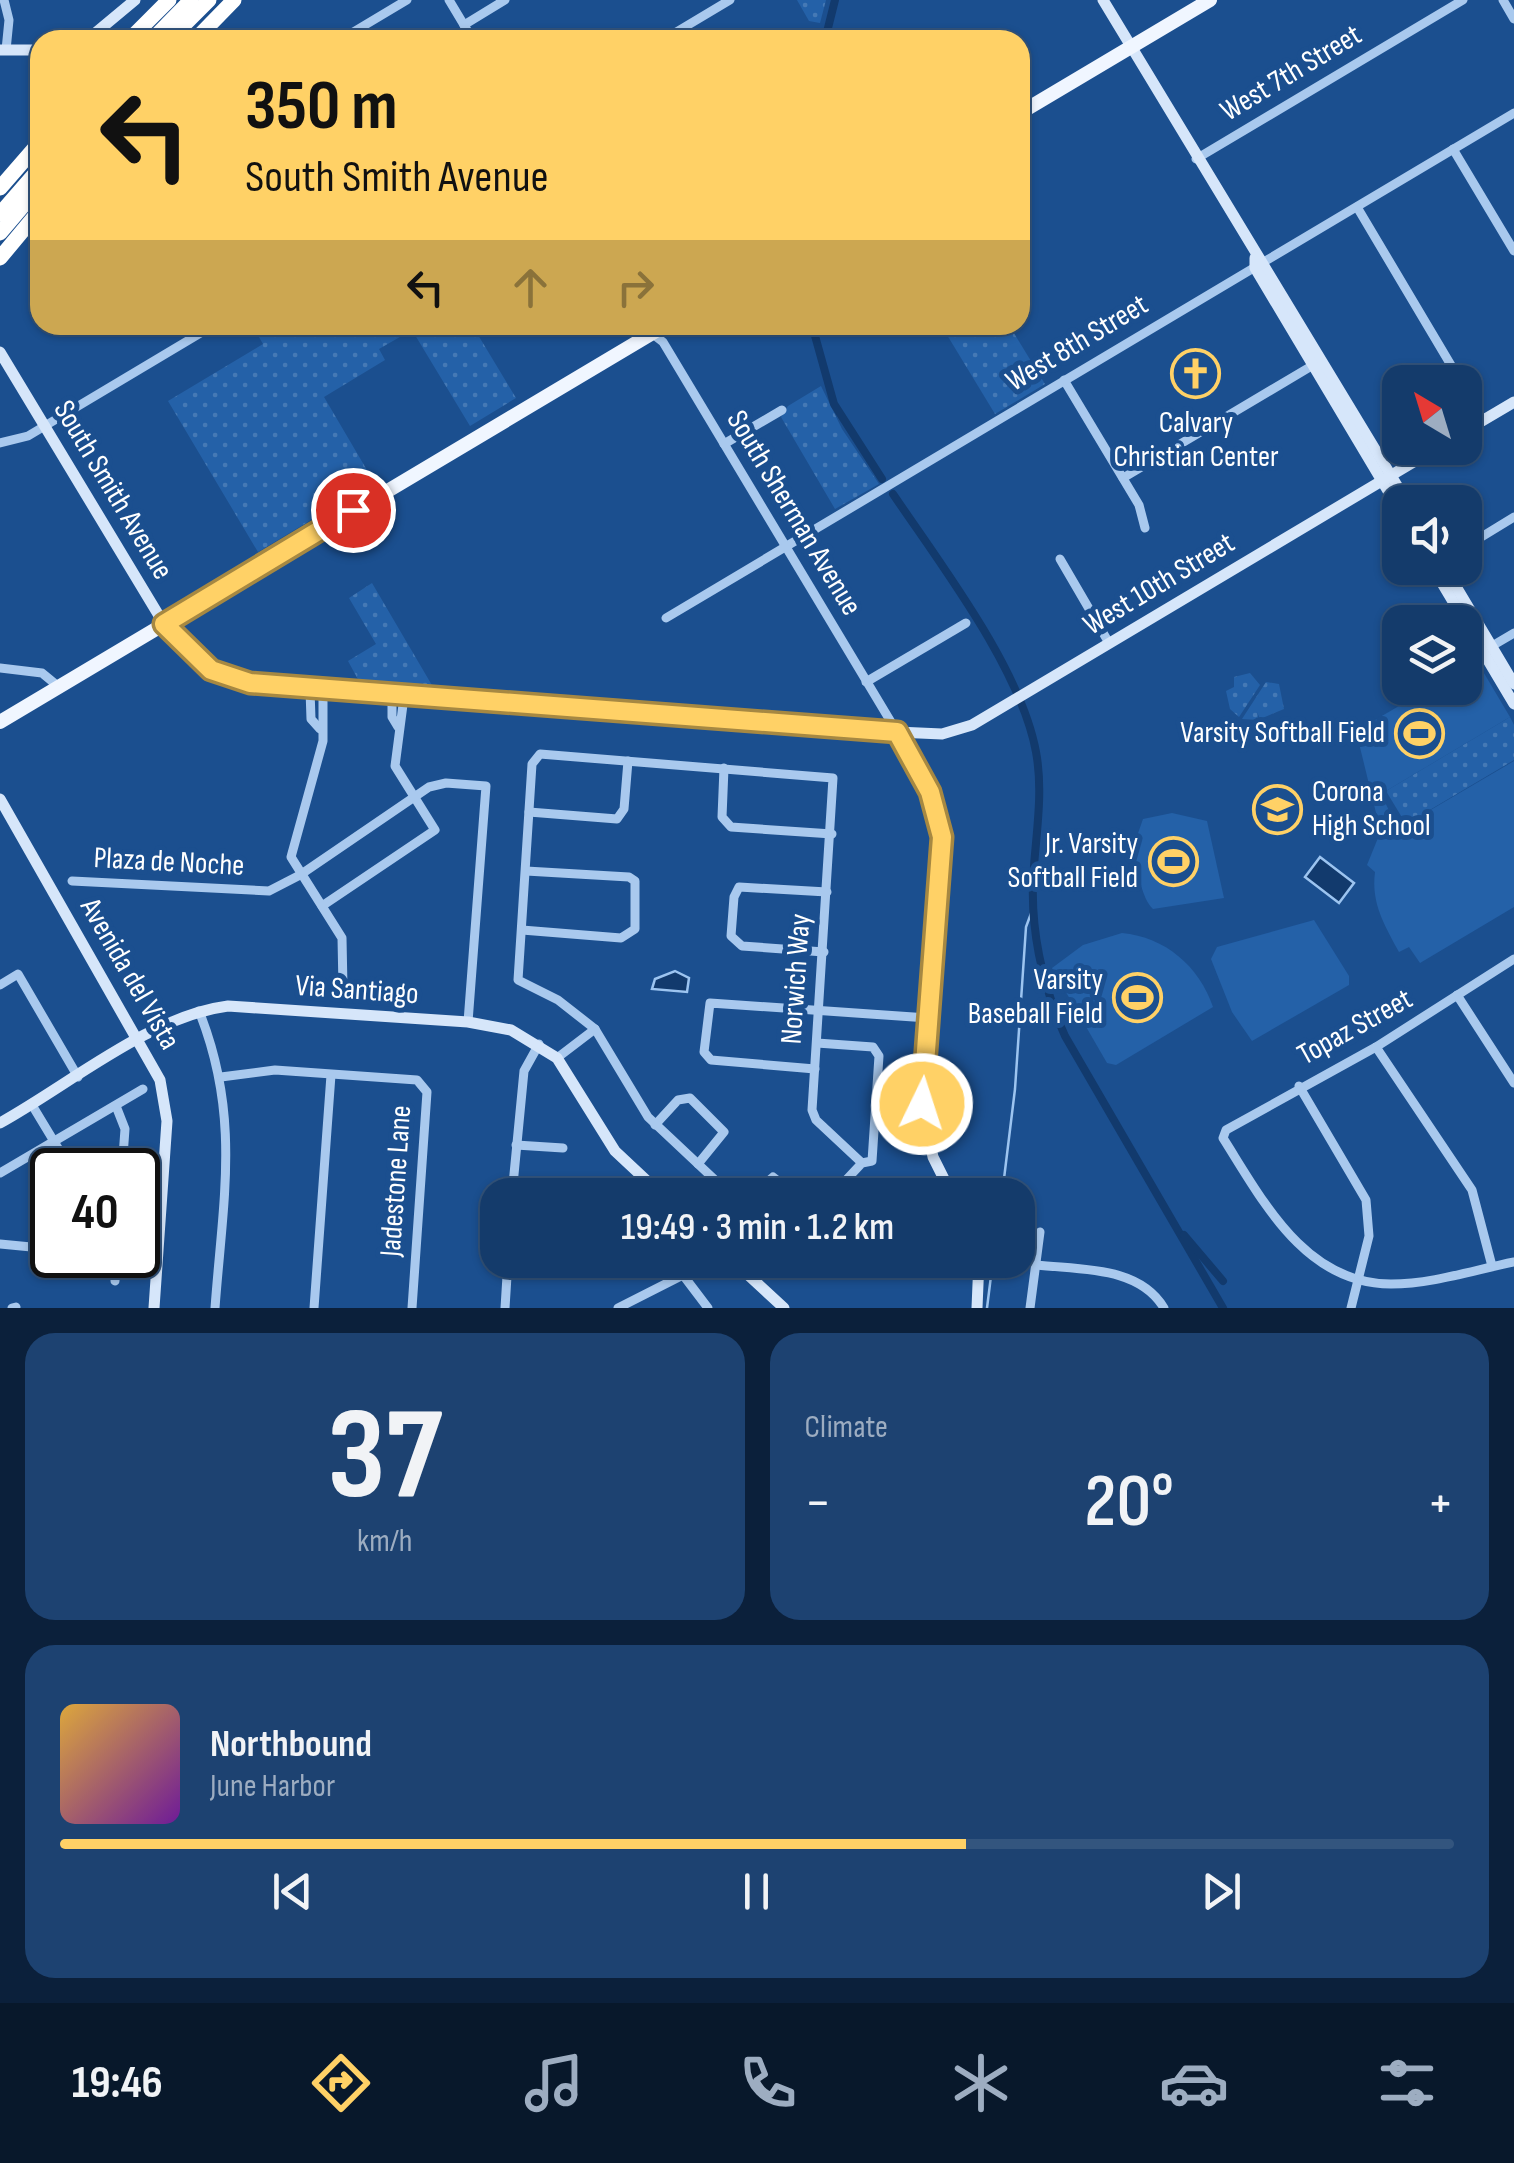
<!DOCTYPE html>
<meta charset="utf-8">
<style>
:root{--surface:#143b6b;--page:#1d4271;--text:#f1f3f6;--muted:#9dadc1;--line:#33557e;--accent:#ffd166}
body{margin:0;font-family:"Sofia Sans Condensed",sans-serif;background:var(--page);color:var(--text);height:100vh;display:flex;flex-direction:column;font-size:38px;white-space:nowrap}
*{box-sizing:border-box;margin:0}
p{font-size:32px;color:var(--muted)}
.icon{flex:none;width:55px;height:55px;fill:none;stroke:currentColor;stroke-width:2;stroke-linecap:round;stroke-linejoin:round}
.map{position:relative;height:1308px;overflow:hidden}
.details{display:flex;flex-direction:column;gap:25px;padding:25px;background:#0b203b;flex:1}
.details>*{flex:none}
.hud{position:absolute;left:30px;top:30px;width:1000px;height:305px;border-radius:30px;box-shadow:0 2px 8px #0004,0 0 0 2px var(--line);background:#ffd166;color:#111;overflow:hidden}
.needle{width:65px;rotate:322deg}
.fabs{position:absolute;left:1382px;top:365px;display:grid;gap:20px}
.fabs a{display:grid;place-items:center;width:100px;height:100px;border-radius:20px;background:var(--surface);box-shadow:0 2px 8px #0004,0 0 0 2px var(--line);font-size:50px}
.speed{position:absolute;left:30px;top:1148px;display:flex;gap:20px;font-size:50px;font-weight:700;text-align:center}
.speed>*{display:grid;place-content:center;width:130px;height:130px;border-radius:50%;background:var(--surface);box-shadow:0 2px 8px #0004,0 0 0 2px var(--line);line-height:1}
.speed .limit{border:5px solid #111;border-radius:15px;background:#fff;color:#111}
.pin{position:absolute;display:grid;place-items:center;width:85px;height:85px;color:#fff;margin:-42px;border:5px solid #fff;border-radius:50%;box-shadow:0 2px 10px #0007}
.me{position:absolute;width:110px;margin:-55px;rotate:4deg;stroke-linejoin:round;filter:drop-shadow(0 0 8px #0008)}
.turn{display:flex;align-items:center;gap:35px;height:210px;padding:0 50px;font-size:45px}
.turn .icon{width:130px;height:130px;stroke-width:2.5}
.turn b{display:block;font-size:70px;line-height:85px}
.lanes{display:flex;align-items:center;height:95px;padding:0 50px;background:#0003;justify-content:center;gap:50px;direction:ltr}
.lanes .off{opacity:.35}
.big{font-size:75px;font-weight:600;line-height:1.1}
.details .card{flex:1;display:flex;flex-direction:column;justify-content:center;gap:15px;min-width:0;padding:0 35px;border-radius:30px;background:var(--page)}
.details .dial{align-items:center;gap:0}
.dial b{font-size:130px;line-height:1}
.song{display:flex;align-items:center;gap:30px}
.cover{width:120px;height:120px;border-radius:15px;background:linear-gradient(135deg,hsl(40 70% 55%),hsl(280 70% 35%))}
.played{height:10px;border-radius:5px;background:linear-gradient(90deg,var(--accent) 65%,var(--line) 65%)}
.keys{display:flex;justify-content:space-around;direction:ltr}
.heat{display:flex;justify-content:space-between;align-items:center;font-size:55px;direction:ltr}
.details .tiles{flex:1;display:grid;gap:25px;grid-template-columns:1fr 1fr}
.card:last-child{grid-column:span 2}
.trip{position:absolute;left:480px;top:1178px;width:555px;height:100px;border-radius:30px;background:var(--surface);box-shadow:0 2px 8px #0004,0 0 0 2px var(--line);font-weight:600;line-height:100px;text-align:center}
.menu{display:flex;height:160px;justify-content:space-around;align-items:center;background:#08182b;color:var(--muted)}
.menu .icon{width:70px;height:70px}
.menu .active{color:var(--accent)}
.menu b{font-size:45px;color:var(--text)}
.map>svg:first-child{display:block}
.grass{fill:url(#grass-dots)}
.pitch{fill:#2461a8}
.water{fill:#123a6d;stroke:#9cc4f0;stroke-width:2.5}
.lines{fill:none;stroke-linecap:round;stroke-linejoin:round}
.stream{stroke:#9cc4f0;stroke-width:2.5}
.canal{stroke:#123a6d;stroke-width:8}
.street{stroke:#a9c9ee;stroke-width:9}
.secondary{stroke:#d6e6fa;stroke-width:11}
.primary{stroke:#f0f6ff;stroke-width:14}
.highway{stroke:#fff;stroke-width:15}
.route-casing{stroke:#a68842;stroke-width:25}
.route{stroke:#ffd166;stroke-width:18}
.labels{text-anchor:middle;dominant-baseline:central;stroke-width:10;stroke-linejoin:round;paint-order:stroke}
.street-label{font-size:30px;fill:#fff;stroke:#1b4f8f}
.poi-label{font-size:30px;fill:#fff;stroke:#1b4f8f;text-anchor:end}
</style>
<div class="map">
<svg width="1514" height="1308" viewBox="0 0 1514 1308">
<defs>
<pattern id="grass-dots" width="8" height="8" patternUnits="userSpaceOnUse" patternTransform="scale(2.5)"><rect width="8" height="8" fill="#2461a8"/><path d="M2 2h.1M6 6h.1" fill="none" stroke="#4579b5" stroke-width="1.8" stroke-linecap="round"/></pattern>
</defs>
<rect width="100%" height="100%" fill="#1b4f8f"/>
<!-- grass -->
<g class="grass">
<polygon points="797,0 826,0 820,23 809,21"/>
<polygon points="252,325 472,325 516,398 470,426 412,330 379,349 385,360 324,397 374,482 258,552 168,401 263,344"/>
<polygon points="941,325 1009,325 1045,384 995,414"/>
<polygon points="821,386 842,429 879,484 835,509 781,417 788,406"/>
<polygon points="372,583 433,687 360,683 348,661 376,644 349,598"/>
<polygon points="1250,673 1260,685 1239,717 1230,709 1226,691 1234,687 1234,677"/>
<polygon points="1266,682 1279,684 1284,709 1260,719 1257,712 1259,720 1242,719"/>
<polygon points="1510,717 1514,725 1514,760 1406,824 1386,791"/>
</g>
<!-- pitch -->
<g class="pitch">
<path d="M 1478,663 L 1510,717 L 1381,794 L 1396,825 L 1405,825 L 1514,761 L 1514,907 L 1420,963 L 1409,947 L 1399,952 C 1384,924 1371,903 1375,872 L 1367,865 L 1380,833 L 1374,829 L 1378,821 L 1356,731 L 1430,688 L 1465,688 L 1465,671 Z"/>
<path d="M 1172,813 L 1207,821 L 1224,898 L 1153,909 C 1140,896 1142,875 1129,859 L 1143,819 Z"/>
<polygon points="1314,920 1349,976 1349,985 1252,1041 1232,1012 1211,959 1217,947"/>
<path d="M 1122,933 C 1165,937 1199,966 1213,1007 L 1116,1065 L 1107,1063 L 1052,968 L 1083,945 Z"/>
</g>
<!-- water -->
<g class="water">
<polygon points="1320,857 1354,883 1339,903 1305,877"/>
<polygon points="675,971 689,978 687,992 652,989 655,979"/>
</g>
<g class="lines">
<!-- stream -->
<g class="stream">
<polyline points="1002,1195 1015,1089 1026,927 1033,908"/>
<polyline points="987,1308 993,1260"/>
</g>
<!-- canal -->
<g class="canal">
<polyline points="825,40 835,0"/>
<polyline points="812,325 834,404 882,479"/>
<path d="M 893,494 C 941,565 1021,669 1036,752 C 1044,794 1035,839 1033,881 C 1031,936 1043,986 1065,1036 L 1223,1308"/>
<polyline points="1184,1235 1223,1281"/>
</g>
<!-- street -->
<g class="street">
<polyline points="4,0 9,20 6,50"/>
<polyline points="449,0 473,40"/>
<polyline points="1503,0 1514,19"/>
<polyline points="464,25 505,0"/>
<polyline points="340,40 407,0"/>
<polyline points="663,40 730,0"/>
<polyline points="1453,149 1514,251"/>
<polyline points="1196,159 1463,0"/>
<polyline points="1357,207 1461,382"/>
<polyline points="641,325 663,342 897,732"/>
<polyline points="1064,380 1139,505 1145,528"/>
<polyline points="1465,389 1483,420"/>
<polyline points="0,443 28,436 214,325"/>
<polyline points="724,444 782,410"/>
<polyline points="1123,478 1315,364"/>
<polyline points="1465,547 1514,517"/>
<polyline points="1060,559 1109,643"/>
<polyline points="666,618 1514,113"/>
<polyline points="1492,646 1514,633"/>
<polyline points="0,668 42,673 59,687"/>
<polyline points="866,682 966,623"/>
<polyline points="310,690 311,719 320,729"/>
<polyline points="323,691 323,741 291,857 342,938 343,988"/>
<polyline points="392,696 392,717 398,727"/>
<polyline points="724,768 722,817 731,827 832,834"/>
<polyline points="529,812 617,819 624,809 628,761"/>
<polyline points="72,881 269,891 300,875 429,787 446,783 486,786 468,1022"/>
<polyline points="322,906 435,830 395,766 404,697"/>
<polyline points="522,930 621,938 635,929 635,881 629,877 526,871"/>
<polyline points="824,952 742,946 731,936 734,897 739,887 827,892"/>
<path d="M 1514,959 L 1376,1047 L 1226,1130 L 1223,1138 C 1263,1201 1305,1284 1391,1284 C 1432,1284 1474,1270 1514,1262"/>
<polyline points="0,985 18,974 78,1077"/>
<polyline points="1457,995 1514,1083"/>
<path d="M 199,1011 C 241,1116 223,1199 215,1308"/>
<polyline points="817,1043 873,1047 879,1056 872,1161 862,1163 832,1195"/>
<polyline points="1376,1047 1472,1190 1492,1266"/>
<polyline points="557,1058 595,1029"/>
<polyline points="815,1069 711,1060 704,1052 710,1003 928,1018"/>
<polyline points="221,1077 275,1070 417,1080 427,1092 412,1308"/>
<polyline points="1299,1086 1366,1200 1369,1236 1351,1308"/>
<polyline points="32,1105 58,1148 60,1170"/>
<polyline points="116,1106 125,1129 122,1170"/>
<polyline points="655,1125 678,1100 690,1098 724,1132 698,1164"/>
<polyline points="516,1145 563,1148"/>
<polyline points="0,1173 143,1089"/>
<polyline points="512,1195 524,1071 539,1044"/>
<polyline points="731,1195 648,1117 595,1029 558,1000 518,980 532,764 540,754 833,778 812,1110 816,1120 862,1163"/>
<polyline points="753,1195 773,1177 796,1195"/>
<polyline points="0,1244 52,1249"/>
<path d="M 1037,1265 C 1081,1270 1139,1266 1164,1308"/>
<polyline points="683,1275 708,1308"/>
<polyline points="115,1281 116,1255"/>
<polyline points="12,1308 16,1307"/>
<polyline points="314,1308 331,1075"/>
<polyline points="505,1308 508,1260"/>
<polyline points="618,1308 683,1275 699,1260"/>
<polyline points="1030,1308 1040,1232"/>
</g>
<!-- secondary -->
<g class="secondary">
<polyline points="1103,0 1407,502"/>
<polyline points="87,40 135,0"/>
<polyline points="0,50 40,50"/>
<polyline points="1255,258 1255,268 1400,511"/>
<path d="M 0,352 L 164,624 C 212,682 248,683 320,691 L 897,732 L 942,734 L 972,725 L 1437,448"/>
<polyline points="1465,431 1514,402"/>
<polyline points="1433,568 1514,704"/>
<polyline points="1445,568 1514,684"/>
<polyline points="897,732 930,791 941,837 922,1104 933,1157 952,1195"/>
<polyline points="0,799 160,1080 167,1121 154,1308"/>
<path d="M 0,1123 C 69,1085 150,1016 228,1006 L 468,1022 L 511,1030 L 557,1058 L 615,1151 L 662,1195"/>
<polyline points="732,1260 784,1308"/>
<polyline points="977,1308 979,1260"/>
</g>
<!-- primary -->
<g class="primary">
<polyline points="1020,113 1210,0"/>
<polyline points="0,722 666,325"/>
</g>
<!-- highway -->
<g class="highway">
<polyline points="129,40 169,0"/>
<polyline points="152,40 191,0"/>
<polyline points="169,40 209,0"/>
<polyline points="195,40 234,0"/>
<polyline points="0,188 40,142"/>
<polyline points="0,214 40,168"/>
<polyline points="0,233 40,186"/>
<polyline points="0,258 40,210"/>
</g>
</g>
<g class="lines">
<defs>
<polyline id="route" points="353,510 164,624 211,670 250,683 897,732 930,792 942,837 922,1104"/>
</defs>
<!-- route casing -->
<use href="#route" class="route-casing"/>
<!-- route -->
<use href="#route" class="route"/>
</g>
<!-- icons -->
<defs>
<symbol id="church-ring" viewBox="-11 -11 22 22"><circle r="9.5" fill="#1b4f8f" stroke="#ffd166" stroke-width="1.5"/><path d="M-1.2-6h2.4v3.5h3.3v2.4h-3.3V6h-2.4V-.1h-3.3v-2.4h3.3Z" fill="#ffd166"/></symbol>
<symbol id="stadium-ring" viewBox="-11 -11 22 22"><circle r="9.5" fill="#1b4f8f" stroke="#ffd166" stroke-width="1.5"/><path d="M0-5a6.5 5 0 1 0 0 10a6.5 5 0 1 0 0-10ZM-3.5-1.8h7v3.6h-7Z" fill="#ffd166"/></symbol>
<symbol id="school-ring" viewBox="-11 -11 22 22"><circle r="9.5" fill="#1b4f8f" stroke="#ffd166" stroke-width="1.5"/><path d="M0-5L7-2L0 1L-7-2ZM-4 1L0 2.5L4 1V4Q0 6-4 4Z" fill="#ffd166"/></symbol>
</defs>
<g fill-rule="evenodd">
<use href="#church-ring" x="1168" y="346" width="55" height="55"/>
<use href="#stadium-ring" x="1392" y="706" width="55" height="55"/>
<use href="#school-ring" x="1250" y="782" width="55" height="55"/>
<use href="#stadium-ring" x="1146" y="834" width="55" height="55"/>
<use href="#stadium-ring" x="1110" y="970" width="55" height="55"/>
</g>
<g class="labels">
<!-- street labels -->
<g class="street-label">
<text transform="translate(1291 73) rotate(-31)">West 7th Street</text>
<text transform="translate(1077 343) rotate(-31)">West 8th Street</text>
<text transform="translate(113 490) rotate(59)">South Smith Avenue</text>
<text transform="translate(794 513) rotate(59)">South Sherman Avenue</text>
<text transform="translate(1159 584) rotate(-31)">West 10th Street</text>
<text transform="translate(169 862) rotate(3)">Plaza de Noche</text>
<text transform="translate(130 974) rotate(60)">Avenida del Vista</text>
<text transform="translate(796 979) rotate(-86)">Norwich Way</text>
<text transform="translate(357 990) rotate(4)">Via Santiago</text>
<text transform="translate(1355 1027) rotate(-29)">Topaz Street</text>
<text transform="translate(396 1181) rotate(-86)">Jadestone Lane</text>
</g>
<!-- poi labels -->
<g class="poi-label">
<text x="1196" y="423" text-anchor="middle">Calvary<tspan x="1196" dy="34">Christian Center</tspan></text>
<text x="1385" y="733">Varsity Softball Field</text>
<text x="1312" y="792" text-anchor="start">Corona<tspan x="1312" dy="34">High School</tspan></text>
<text x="1138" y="844">Jr. Varsity<tspan x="1138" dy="34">Softball Field</tspan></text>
<text x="1103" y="980">Varsity<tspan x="1103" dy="34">Baseball Field</tspan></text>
</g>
</g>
</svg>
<div class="fabs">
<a><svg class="needle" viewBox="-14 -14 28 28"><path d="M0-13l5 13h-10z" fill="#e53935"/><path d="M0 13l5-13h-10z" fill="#9dadc1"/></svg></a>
<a><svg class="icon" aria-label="sound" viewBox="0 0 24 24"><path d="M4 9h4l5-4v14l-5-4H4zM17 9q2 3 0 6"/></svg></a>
<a><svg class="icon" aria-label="layers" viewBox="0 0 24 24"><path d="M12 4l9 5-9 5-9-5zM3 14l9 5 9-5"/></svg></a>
</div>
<div class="speed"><div class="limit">40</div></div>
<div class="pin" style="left:353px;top:510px;background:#d93025"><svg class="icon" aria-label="arrive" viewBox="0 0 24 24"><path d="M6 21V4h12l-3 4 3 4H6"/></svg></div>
<svg class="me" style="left:922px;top:1104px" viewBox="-20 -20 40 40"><circle r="17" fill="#ffd166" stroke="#fff" stroke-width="3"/><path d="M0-11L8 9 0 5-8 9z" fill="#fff"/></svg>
<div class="trip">19:49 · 3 min · 1.2 km</div>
<div class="hud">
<div class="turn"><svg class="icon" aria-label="left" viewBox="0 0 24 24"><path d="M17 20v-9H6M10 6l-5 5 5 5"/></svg><div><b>350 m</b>South Smith Avenue</div></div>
<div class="lanes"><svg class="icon" aria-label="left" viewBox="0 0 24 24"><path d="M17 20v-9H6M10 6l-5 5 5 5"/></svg><svg class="icon off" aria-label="ahead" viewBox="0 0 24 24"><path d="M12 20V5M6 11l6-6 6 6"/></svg><svg class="icon off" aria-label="right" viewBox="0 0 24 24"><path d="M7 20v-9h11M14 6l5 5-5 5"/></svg></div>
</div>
</div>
<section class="details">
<div class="tiles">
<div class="card dial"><b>37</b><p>km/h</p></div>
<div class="card"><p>Climate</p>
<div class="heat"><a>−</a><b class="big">20°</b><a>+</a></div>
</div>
<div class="card">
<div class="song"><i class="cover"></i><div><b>Northbound</b><p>June Harbor</p></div></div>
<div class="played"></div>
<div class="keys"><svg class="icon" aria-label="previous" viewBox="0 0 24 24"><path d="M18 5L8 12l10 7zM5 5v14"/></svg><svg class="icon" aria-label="pause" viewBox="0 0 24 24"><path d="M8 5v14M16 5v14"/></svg><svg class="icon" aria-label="next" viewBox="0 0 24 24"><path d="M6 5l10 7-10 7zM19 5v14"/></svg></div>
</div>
</div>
</section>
<nav class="menu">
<b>19:46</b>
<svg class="icon active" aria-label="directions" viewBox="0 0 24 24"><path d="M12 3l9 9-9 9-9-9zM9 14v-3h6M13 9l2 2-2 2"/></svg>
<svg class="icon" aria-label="music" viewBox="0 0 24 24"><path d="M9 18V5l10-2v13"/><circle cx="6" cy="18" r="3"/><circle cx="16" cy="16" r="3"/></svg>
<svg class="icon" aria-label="phone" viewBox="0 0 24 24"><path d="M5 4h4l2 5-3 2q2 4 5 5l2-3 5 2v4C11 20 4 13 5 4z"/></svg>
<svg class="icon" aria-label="climate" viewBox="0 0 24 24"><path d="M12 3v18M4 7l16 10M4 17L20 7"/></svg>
<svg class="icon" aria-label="car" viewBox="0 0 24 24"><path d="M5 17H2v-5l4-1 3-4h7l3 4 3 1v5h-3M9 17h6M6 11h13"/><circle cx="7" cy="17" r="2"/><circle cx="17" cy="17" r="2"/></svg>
<svg class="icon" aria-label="filters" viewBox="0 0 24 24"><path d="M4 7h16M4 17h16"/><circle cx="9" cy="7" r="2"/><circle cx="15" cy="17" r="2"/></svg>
</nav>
